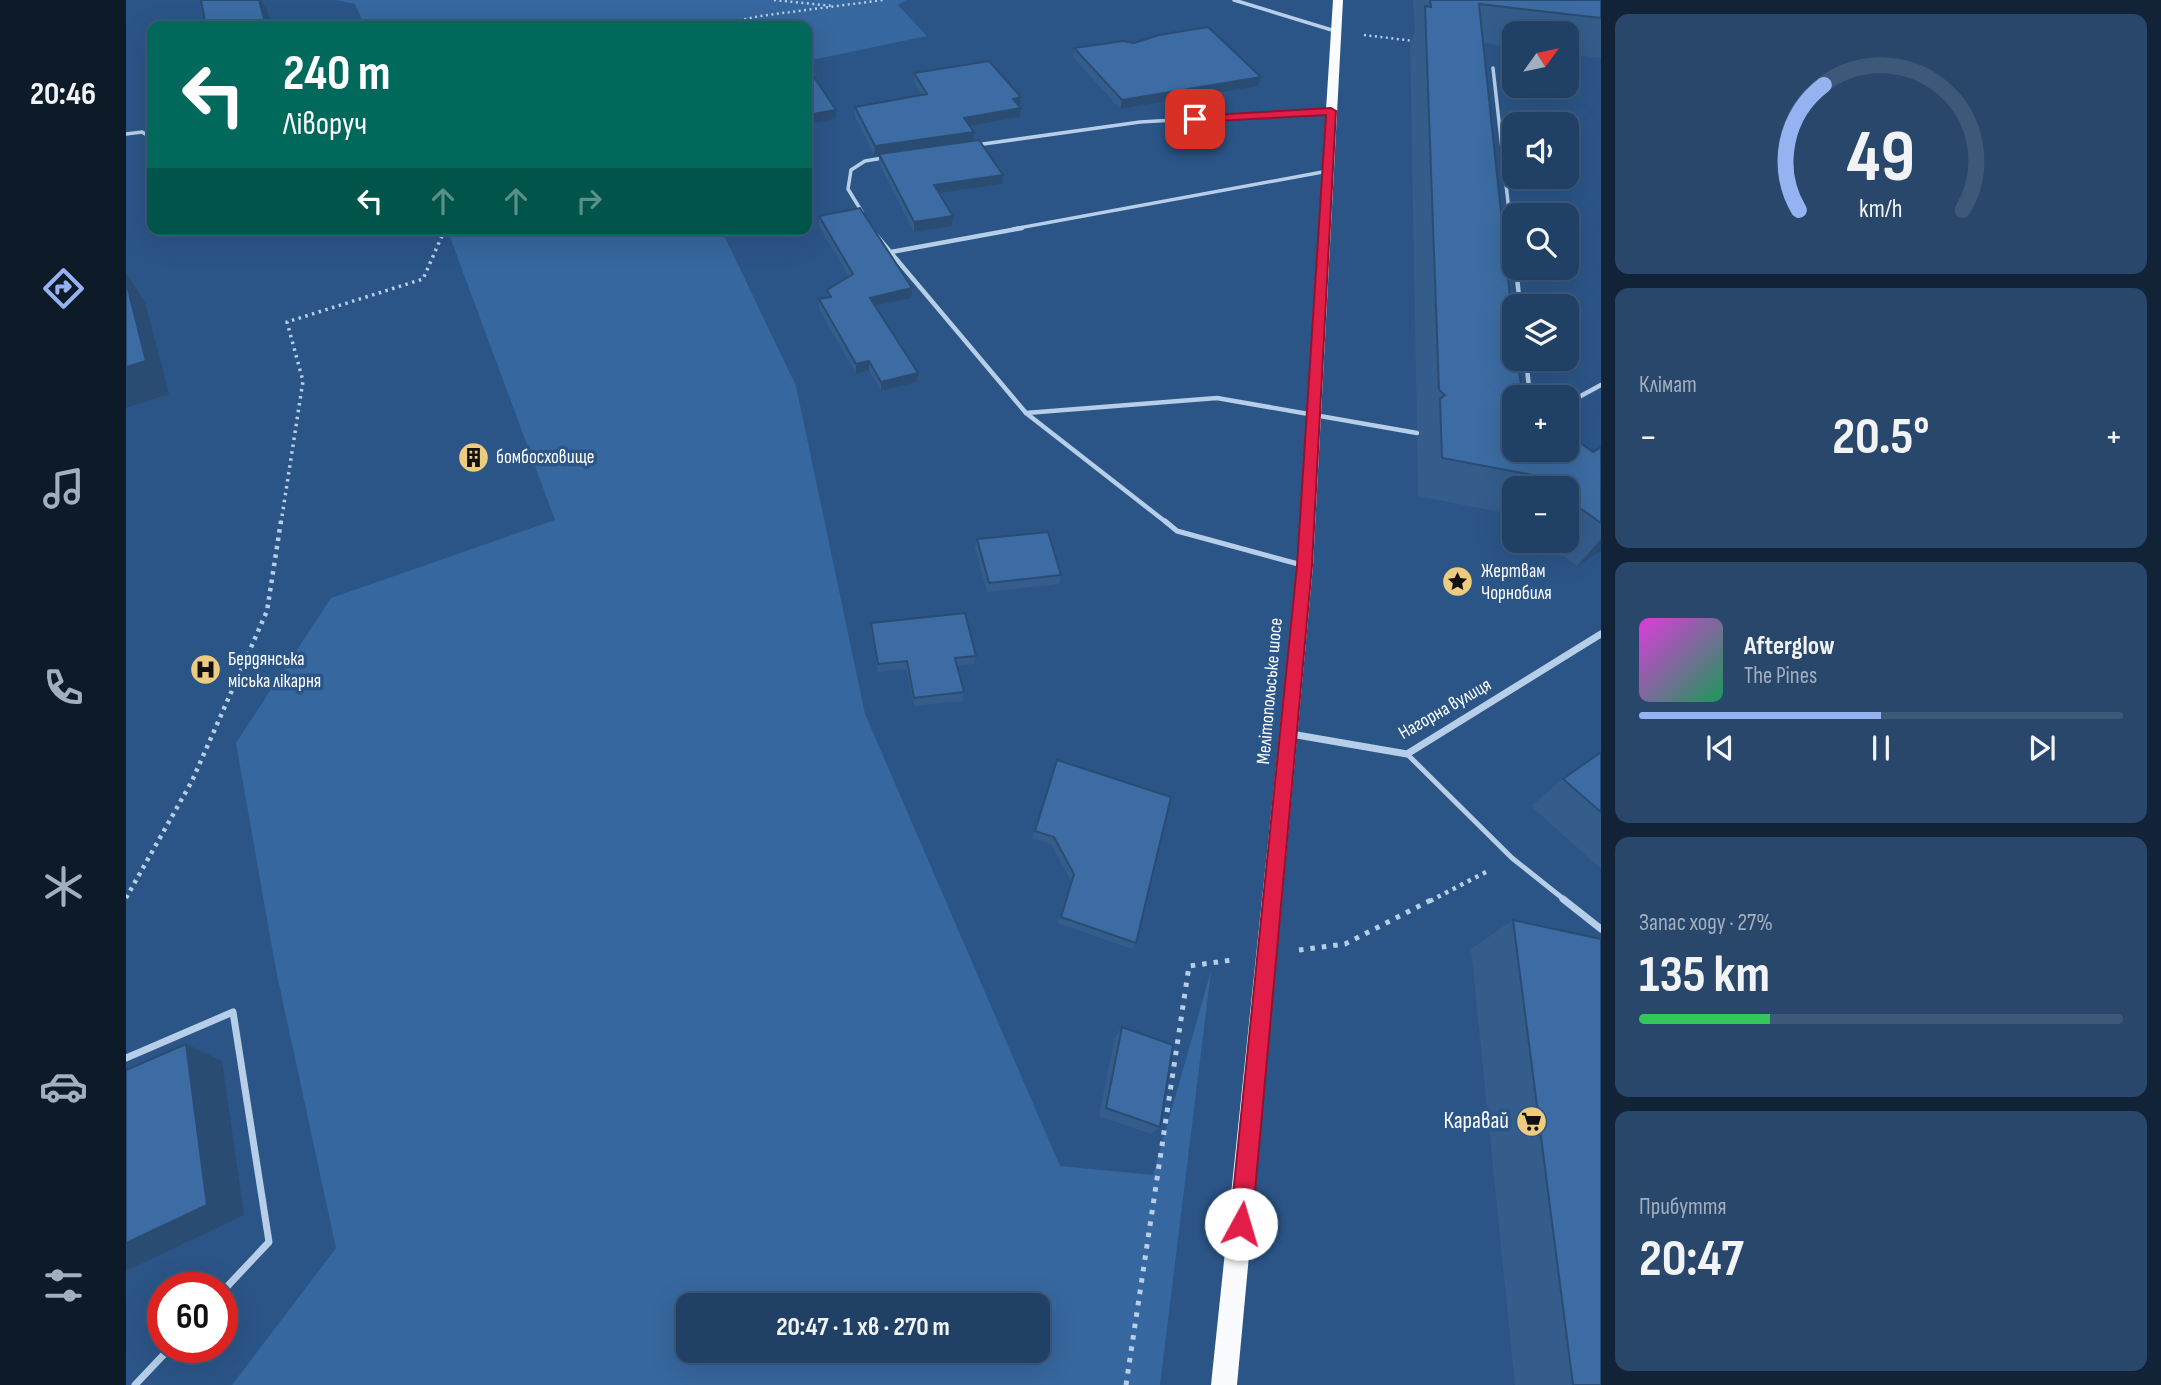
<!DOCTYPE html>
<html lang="uk">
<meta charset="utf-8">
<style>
:root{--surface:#204065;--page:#28476b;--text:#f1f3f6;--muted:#a2afbf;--line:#3d5979;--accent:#95b2f1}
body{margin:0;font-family:"Sofia Sans Condensed",sans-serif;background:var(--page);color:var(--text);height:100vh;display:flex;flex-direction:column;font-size:26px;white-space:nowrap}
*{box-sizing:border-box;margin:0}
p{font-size:23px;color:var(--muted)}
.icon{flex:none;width:38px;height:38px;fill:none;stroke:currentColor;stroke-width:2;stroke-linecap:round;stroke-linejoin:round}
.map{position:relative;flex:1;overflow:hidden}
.details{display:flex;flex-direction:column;gap:14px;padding:14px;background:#122338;width:560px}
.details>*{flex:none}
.hud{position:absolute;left:21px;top:21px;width:665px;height:214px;border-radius:14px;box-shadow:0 7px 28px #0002,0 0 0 2px var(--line);background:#00695c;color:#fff;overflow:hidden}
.needle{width:46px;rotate:57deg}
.fabs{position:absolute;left:1376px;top:21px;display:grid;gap:14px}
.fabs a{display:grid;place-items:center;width:77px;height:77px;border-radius:14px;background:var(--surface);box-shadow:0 7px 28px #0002,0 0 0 2px var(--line);font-size:35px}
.speed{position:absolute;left:21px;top:1272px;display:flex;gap:14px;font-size:35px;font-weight:700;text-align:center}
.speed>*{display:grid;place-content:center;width:91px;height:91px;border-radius:50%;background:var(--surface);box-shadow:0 7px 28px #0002,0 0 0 2px var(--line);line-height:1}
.speed .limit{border:10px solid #d22;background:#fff;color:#111}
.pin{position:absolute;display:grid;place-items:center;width:60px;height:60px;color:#fff;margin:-30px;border-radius:14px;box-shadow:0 4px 10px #0006}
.me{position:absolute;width:77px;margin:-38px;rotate:6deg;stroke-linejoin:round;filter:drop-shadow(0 0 5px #0008)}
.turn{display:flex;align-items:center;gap:24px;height:147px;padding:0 21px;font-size:32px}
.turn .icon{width:91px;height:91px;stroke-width:2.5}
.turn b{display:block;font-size:49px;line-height:60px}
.lanes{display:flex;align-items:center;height:66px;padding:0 21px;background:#0003;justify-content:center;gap:35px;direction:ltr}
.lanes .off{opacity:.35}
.big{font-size:52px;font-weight:700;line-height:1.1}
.details .card{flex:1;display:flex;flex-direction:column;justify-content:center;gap:10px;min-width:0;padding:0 24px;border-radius:14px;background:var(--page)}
.details .dial{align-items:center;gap:0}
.dial svg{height:182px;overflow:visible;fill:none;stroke:var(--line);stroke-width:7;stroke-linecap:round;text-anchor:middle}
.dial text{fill:var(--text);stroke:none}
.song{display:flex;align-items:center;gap:21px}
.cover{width:84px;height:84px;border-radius:10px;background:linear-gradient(135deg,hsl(300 70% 55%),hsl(150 70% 35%))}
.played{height:7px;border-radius:4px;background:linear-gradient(90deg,var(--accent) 50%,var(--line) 50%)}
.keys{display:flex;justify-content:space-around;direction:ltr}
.heat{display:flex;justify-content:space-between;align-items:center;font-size:38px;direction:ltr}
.charge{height:10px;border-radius:5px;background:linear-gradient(90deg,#34c759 27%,var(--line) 0)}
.trip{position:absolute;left:550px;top:1293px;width:374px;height:70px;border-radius:14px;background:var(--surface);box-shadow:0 7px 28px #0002,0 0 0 2px var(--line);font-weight:700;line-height:70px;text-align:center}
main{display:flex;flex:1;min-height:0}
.dock{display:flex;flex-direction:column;width:126px;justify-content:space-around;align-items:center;background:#0d1a28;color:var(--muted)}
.dock .icon{width:49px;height:49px}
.dock .active{color:var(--accent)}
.dock b{font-size:32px;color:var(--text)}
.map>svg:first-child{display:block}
.green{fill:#36679e;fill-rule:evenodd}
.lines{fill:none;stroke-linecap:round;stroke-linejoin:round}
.path-far3{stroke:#b7cee8;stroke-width:2.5;stroke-dasharray:2 3.5;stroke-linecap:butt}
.path-far2{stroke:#b7cee8;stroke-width:3.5;stroke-dasharray:2.5 4.5;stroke-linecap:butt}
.path-far1{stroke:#b7cee8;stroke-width:4.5;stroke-dasharray:3.5 5;stroke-linecap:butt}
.path{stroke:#b7cee8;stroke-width:5;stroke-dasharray:4.5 7;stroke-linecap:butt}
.service-far3{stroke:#b7cee8;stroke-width:3.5}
.service-far2{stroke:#b7cee8;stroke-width:4.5}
.service-far1{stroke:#b7cee8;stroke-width:5}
.service{stroke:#b7cee8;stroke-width:7}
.minor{stroke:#b7cee8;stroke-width:7}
.primary{fill:#f9fbfe;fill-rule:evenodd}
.wall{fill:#345d8c}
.shaded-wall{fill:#2a4c72}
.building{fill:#3c6ca3;stroke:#2a4c72;stroke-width:2}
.route{fill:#e11d48;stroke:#92132f;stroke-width:2}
.labels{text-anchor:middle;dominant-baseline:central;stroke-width:7;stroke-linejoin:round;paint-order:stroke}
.poi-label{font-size:19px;fill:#fff;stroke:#2b5587;text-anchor:start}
.street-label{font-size:19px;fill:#fff;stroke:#2b5587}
.near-poi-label{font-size:23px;fill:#fff;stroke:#2b5587;text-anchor:end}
</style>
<main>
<nav class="dock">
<b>20:46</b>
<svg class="icon active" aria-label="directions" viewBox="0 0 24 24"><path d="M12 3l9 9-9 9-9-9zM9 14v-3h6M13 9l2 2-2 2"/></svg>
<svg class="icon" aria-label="music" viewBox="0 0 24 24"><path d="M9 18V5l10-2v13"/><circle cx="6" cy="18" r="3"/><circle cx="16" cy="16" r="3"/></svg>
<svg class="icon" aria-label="phone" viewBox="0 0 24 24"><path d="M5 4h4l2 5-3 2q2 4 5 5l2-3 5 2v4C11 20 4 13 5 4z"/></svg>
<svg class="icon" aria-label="climate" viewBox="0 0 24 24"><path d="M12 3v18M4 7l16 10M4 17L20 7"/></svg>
<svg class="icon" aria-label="car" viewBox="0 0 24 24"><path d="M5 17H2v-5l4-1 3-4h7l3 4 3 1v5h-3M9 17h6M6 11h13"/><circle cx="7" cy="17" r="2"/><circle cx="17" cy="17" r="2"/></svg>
<svg class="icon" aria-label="filters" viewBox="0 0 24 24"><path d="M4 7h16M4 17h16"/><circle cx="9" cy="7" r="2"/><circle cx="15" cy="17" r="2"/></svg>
</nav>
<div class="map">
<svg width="1475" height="1385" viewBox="0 0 1475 1385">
<rect width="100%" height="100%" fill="#2b5587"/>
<!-- green -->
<g class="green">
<polygon points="209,0 781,0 772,5 801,36 681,61 681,26 239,26 229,4"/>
<path d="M 321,229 L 595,229 L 670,386 L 739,714 L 934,1166 L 1027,1175 L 1085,971 L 1034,1385 L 106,1385 L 210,1248 L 150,970 L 110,743 L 205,598 L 429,520 ZM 562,1306 L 912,1306 L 912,1351 L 562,1351 Z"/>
</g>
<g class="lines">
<!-- path-far3 -->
<g class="path-far3">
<polyline points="648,0 707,6"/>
<polyline points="586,26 634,16 757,0"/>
<polyline points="1238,35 1288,41"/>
</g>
<!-- path-far2 -->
<polyline class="path-far2" points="155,523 177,381 161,322 297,279 319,229"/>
<!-- path-far1 -->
<g class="path-far1">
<polyline points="0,898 66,781 141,611 155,521"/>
<polyline points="1304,901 1360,872"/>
</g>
<!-- path -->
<g class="path">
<polyline points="1173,950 1219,944 1307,899"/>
<polyline points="1000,1385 1063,966 1106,960"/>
</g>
<!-- service-far3 -->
<g class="service-far3">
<polyline points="1108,0 1209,31"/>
<polyline points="1367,68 1385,229"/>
<polyline points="0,134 16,132 26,138"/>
<polyline points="850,145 1014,122 1205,111"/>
<polyline points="736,212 722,189 725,170 739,161 757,158"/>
<polyline points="887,229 1202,171"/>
</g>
<!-- service-far2 -->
<g class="service-far2">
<polyline points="1385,228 1388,252"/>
<polyline points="750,235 900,413 1041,523"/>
<polyline points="765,252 896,228"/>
<polyline points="1390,268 1394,306"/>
<polyline points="1400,359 1404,397"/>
<polyline points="1440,404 1475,385"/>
<polyline points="900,413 1091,398 1291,433"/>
</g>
<!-- service-far1 -->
<g class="service-far1">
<polyline points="1039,521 1051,531 1176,565"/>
<polyline points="1281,754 1386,858 1440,901"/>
</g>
<!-- service -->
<g class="service">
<polyline points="1437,899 1475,929"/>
<polyline points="0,1058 107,1012 143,1242 96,1292"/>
<polyline points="9,1385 44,1348"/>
</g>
<!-- minor -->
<polyline class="minor" points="1165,734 1281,754 1475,634"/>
<!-- primary -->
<polygon class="primary" points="1207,0 1217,0 1187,566 1111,1385 1085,1385 1171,566"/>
</g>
<!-- wall -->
<g class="wall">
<polygon points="1287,0 1475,0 1475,58 1440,54 1440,33 1388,33 1388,47 1357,43 1388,397 1388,450 1467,452 1475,447 1475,551 1451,566 1418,541 1440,541 1440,488 1388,488 1388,517 1384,514 1292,496 1291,438 1294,432 1291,428 1284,43 1289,32"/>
<polygon points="948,48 1135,77 1132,86 994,109 947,57"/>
<polygon points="788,73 893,106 894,117 844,126 848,132 847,141 876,184 813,193 826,226 788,232 753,163 753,155 748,155 729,117 729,107 796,95 788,82"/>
<polygon points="693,216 786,288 785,298 749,306 792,373 791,382 755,391 743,370 730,374 693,309 693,299 701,297 701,290 723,277 693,226"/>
<polygon points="851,539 935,575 933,584 861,592 849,548"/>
<polygon points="745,623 850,656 848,664 831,666 838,692 837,701 788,706 780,669 752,672 745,631"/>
<polygon points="1475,752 1475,869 1405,806 1437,779"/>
<polygon points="931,760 1010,943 1006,949 932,923 945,881 925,844 906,838"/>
<polygon points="1387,920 1475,1385 1389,1385 1345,949"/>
<polygon points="996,1027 1034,1127 1025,1134 973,1116 989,1037"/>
</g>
<!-- shaded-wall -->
<g class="shaded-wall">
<polygon points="133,0 136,0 142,13 145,26 140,26"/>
<polygon points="1135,77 1132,86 994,109 996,100"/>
<polygon points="895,97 893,106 887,99"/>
<polygon points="895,108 894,117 838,127 838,118"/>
<polygon points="710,110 710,119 681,124 681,115"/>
<polygon points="848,132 847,141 748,155 749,146"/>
<polygon points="877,175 876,184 807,194 808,185"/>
<polygon points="827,216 826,226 788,232 788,222"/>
<polygon points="0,273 19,302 43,394 0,408"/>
<polygon points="786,288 785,298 744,307 744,298"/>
<polygon points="743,361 743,370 730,374 730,364"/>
<polygon points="792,373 791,382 755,391 755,382"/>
<polygon points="1475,539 1475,551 1451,566"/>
<polygon points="60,1044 96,1061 118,1215 0,1271 0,1243"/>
</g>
<!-- building -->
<g class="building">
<polygon points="75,0 133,0 140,26 80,26"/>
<polygon points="1304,0 1475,0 1475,18 1353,4 1388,335 1388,359 1391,359 1397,397 1388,397 1388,450 1440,450 1440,433 1467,452 1475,447 1475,523 1440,498 1440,488 1428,488 1412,476 1316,458 1314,399 1319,395 1313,390 1299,6 1305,7"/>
<polygon points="1082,27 1135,77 996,100 948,48 997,41 1008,43 1033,35"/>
<polygon points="863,61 895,97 887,99 895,108 838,118 848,132 749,146 729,107 801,94 788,73"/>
<polygon points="681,68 682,68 710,110 681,115"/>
<polygon points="853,140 877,175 808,185 827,216 788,222 753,154"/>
<polygon points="734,208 786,288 744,298 792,373 755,382 743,361 730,364 693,299 705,297 701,290 727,274 693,216"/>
<polygon points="0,281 20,361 0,367"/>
<polygon points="922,532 935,575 863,583 851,539"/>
<polygon points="839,613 850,656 829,658 838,692 788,698 781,661 752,664 745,623"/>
<polygon points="1475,752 1475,812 1437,779"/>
<polygon points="931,760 1045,797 1010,943 935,917 948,874 928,837 909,831"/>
<polygon points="1387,920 1475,939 1475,1385 1447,1385"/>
<polygon points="996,1027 1047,1045 1034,1127 980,1108"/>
<polygon points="60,1044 81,1205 0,1243 0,1070"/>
</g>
<!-- route -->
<polygon class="route" points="1205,108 1210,111 1186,566 1126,1224 1123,1231 1115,1234 1107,1231 1104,1224 1171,566 1200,115 1069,122 1064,119 1069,116"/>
<!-- icons -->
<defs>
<symbol id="building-disc" viewBox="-11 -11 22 22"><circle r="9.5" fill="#eecc7f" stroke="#2b5587"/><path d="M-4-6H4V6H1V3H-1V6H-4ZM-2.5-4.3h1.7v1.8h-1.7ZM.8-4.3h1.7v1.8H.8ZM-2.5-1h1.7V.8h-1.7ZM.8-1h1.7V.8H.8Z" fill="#111"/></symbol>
<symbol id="sight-disc" viewBox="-11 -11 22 22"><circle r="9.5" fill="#eecc7f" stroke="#2b5587"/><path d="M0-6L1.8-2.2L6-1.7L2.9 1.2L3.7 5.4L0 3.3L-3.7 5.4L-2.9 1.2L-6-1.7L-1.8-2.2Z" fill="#111"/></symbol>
<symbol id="hospital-disc" viewBox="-11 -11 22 22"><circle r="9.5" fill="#eecc7f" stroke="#2b5587"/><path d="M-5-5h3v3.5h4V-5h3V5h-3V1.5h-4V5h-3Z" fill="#111"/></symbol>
<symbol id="supermarket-disc" viewBox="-11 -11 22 22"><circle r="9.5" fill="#eecc7f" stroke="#2b5587"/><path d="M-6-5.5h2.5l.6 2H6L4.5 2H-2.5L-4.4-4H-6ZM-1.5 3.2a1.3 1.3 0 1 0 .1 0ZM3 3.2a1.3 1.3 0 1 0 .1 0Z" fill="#111"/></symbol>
</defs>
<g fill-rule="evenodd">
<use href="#building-disc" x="330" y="440" width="35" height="35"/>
<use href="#sight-disc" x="1314" y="564" width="35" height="35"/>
<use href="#hospital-disc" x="62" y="652" width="35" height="35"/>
<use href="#supermarket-disc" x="1388" y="1104" width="35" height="35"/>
</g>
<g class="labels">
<!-- poi labels -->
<g class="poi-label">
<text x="370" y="457">бомбосховище</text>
<text x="1355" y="571">Жертвам<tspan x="1355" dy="22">Чорнобиля</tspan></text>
<text x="102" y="659">Бердянська<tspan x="102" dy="22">міська лікарня</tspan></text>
</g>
<!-- street labels -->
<g class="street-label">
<text transform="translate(1144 691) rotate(-85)">Мелітопольське шосе</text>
<text transform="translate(1319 709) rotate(-30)">Нагорна вулиця</text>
</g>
<!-- near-poi labels -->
<g class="near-poi-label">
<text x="1383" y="1121">Каравай</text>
</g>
</g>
</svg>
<div class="fabs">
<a><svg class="needle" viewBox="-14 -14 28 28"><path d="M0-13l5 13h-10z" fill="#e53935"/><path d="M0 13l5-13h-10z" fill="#a2afbf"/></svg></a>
<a><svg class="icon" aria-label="sound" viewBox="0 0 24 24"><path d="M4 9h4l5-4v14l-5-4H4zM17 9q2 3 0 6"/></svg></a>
<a><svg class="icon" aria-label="search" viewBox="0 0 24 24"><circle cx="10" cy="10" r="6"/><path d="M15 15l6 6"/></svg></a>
<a><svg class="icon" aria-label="layers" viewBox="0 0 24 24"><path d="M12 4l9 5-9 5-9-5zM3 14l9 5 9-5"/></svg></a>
<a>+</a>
<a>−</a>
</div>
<div class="speed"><div class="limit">60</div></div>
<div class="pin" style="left:1069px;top:119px;background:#d93025"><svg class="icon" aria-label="arrive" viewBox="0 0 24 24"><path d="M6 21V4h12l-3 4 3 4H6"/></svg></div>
<svg class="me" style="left:1115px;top:1224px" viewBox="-20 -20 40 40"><circle r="19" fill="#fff"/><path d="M0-13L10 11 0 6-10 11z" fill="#e11d48"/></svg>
<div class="trip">20:47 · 1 хв · 270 m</div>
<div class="hud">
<div class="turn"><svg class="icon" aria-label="left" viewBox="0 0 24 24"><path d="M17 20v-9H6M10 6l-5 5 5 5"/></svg><div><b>240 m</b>Ліворуч</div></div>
<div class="lanes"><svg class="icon" aria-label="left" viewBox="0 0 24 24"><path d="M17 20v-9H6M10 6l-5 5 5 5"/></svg><svg class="icon off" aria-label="ahead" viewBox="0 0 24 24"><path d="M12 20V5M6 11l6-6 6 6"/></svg><svg class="icon off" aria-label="ahead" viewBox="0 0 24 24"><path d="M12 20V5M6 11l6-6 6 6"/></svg><svg class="icon off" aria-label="right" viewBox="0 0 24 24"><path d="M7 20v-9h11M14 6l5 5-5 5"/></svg></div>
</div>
</div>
<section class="details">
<div class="card dial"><svg viewBox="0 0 100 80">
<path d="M14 69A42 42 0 1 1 86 69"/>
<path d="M14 69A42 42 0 0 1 25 14" stroke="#95b2f1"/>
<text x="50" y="56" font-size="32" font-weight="700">49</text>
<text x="50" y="72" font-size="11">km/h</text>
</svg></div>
<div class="card"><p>Клімат</p>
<div class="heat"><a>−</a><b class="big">20.5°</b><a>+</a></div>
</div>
<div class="card">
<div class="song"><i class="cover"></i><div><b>Afterglow</b><p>The Pines</p></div></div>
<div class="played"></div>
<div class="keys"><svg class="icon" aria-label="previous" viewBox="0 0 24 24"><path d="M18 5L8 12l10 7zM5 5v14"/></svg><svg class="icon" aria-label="pause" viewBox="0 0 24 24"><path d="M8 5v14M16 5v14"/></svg><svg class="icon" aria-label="next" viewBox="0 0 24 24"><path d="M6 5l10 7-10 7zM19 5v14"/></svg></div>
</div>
<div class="card"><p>Запас ходу · 27%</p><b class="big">135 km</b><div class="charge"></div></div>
<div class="card"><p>Прибуття</p><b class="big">20:47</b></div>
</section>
</main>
